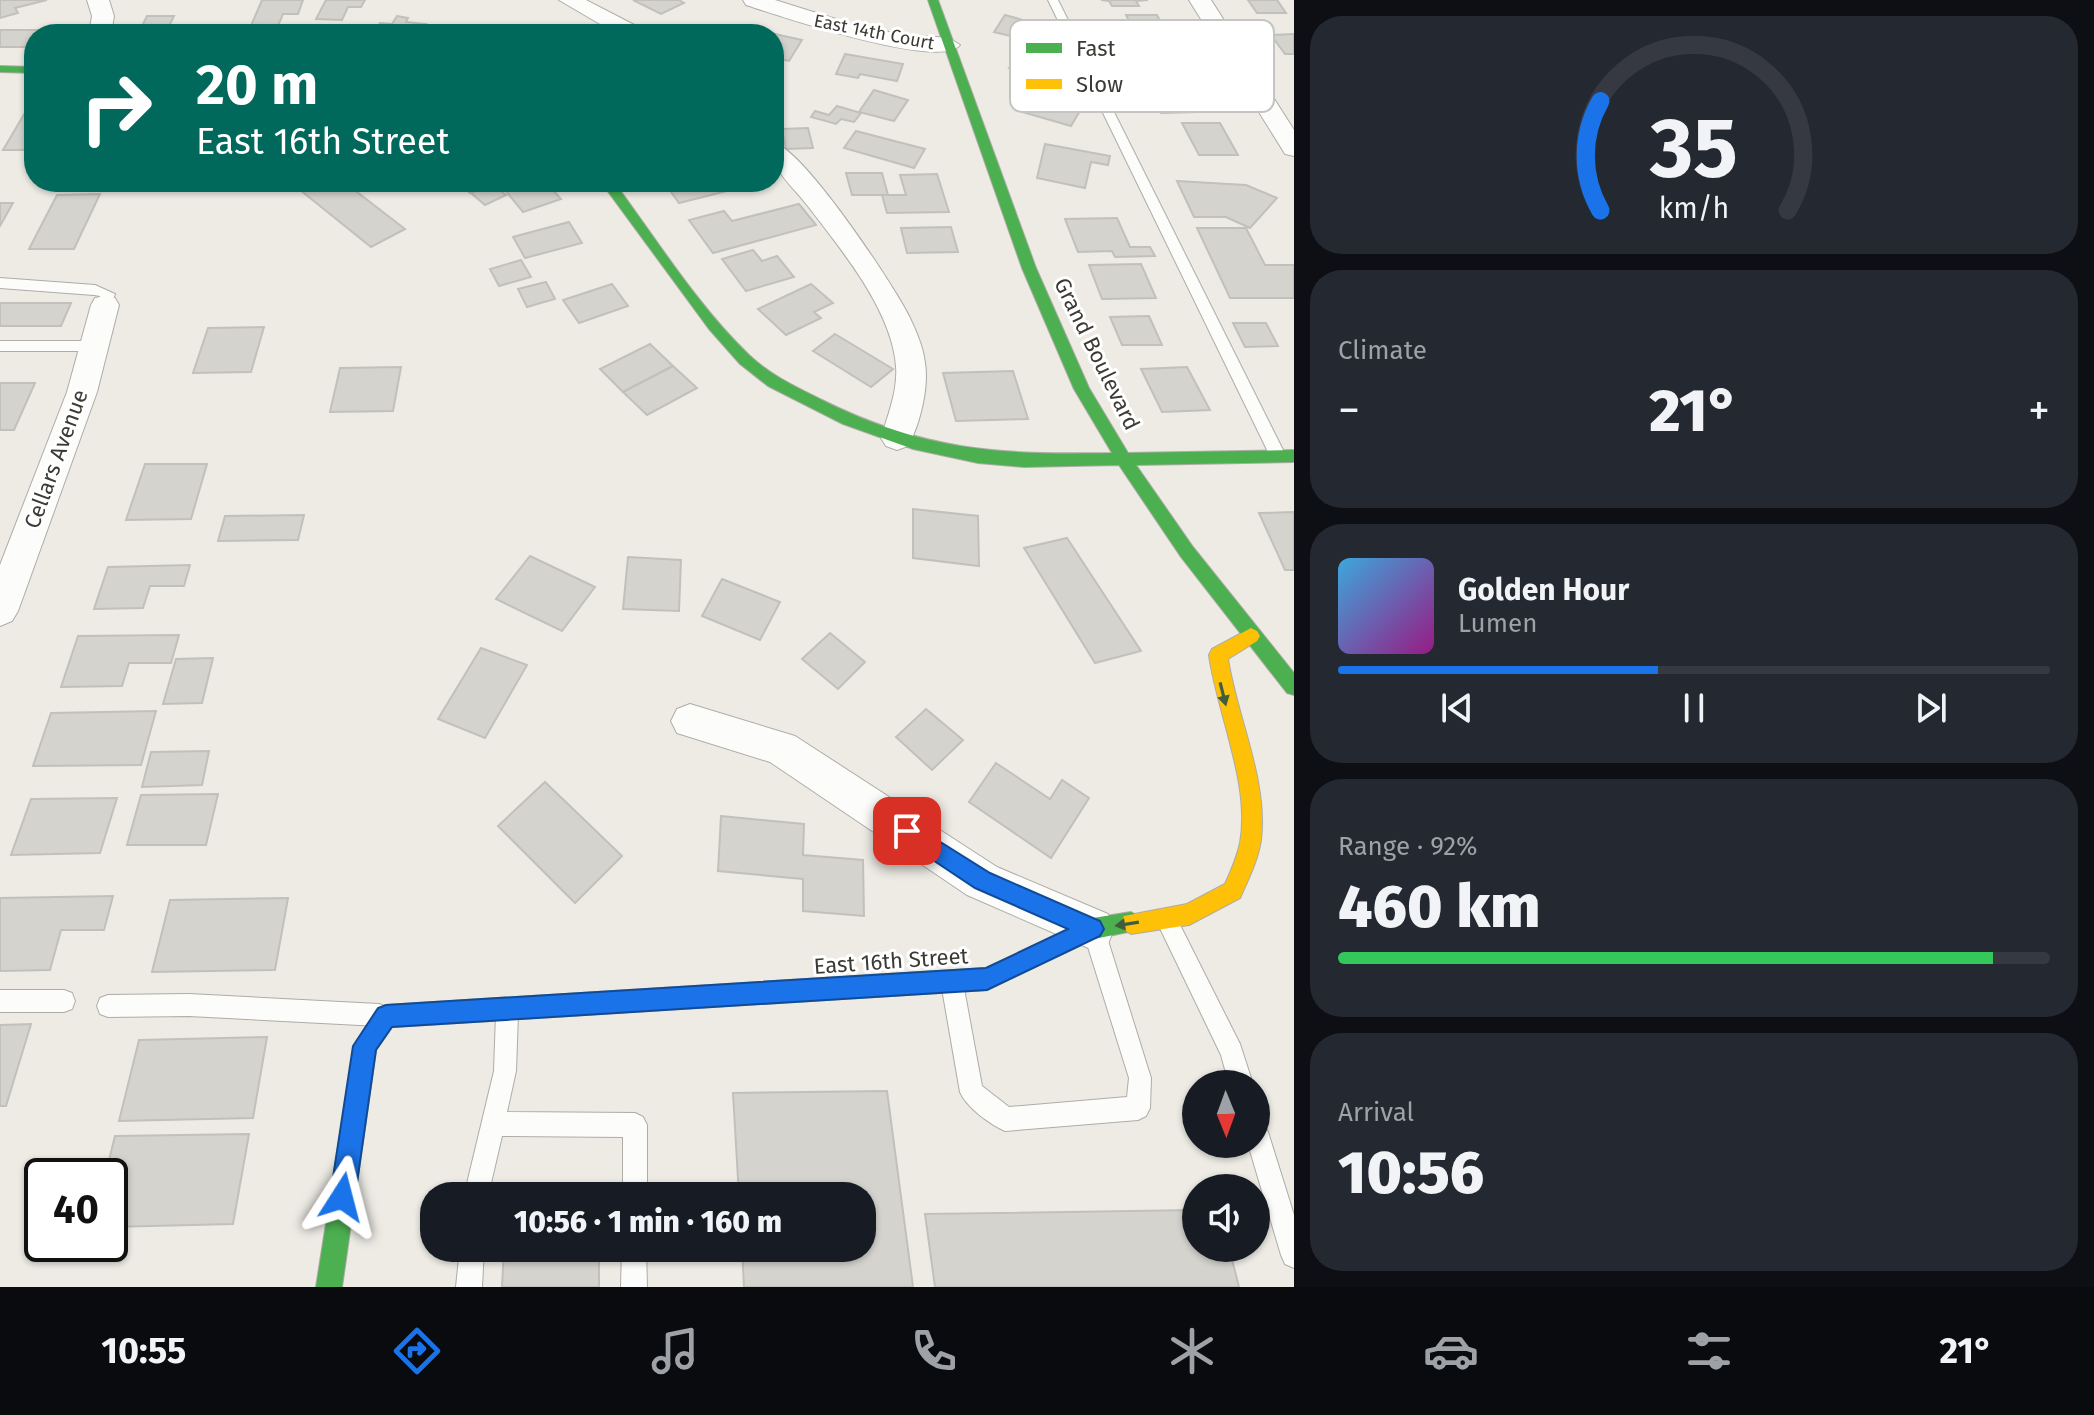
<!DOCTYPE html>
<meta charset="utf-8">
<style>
:root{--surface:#171b24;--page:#242831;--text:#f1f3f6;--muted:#9ea1a6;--line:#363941;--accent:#1a73e8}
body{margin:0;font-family:"Fira Sans",sans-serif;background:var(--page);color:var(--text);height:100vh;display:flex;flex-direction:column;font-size:30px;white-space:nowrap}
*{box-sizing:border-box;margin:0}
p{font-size:26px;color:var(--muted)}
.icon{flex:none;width:44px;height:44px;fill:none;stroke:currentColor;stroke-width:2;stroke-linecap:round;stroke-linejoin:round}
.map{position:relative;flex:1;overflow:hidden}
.sheet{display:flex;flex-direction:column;gap:16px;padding:16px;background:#0d0f14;width:800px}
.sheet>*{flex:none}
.top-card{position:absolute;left:24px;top:24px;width:760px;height:168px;border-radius:32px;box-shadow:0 2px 6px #0004;background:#00695c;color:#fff;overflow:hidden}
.needle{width:52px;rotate:179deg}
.fabs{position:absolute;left:1182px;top:1070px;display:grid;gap:16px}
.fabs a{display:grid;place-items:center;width:88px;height:88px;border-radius:50%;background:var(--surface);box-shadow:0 2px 6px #0004;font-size:40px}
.speed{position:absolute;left:24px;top:1158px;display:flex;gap:16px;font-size:40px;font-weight:700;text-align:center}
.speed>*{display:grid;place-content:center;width:104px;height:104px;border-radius:50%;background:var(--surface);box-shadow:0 2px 6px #0004;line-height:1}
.speed .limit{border:4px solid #111;border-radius:12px;background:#fff;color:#111}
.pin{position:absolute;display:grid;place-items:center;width:68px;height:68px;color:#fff;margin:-34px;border-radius:16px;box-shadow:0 4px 12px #0006}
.me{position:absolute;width:88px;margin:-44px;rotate:9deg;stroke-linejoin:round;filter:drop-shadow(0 0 6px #0008)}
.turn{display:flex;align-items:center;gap:28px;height:168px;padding:0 40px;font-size:36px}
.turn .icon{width:104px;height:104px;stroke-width:2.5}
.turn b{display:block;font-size:56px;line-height:68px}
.big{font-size:60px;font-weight:800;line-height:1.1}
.sheet .widget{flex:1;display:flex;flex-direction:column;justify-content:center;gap:12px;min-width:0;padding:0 28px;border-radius:32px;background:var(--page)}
.sheet .dial{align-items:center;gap:0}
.dial svg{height:208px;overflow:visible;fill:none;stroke:var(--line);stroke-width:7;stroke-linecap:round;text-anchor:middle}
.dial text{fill:var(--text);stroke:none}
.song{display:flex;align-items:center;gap:24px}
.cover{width:96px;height:96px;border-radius:12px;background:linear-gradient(135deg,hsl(200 70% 55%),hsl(310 70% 35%))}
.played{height:8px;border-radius:4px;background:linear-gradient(90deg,var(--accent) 45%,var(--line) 45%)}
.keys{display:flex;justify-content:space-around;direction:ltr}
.heat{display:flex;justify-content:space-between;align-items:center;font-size:44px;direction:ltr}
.charge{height:12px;border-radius:6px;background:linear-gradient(90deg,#34c759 92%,var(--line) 0)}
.trip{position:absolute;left:420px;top:1182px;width:456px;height:80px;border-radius:32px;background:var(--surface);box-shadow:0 2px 6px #0004;font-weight:800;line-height:80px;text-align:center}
.dock{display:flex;height:128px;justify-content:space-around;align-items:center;background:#090b0e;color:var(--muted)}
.dock .icon{width:56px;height:56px}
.dock .active{color:var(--accent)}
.dock b{font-size:36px;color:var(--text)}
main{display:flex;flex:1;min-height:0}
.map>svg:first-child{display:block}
.building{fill:#d4d3cd;stroke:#c1c0ba;stroke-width:2}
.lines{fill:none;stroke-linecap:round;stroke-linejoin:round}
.lane-casing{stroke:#aeaca7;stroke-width:2}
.street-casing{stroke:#aeaca7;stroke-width:2}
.fast-casing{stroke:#aeaca7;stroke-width:2}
.slow-casing{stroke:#aeaca7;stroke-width:2}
.lane{fill:#fcfcfb;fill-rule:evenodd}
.street{fill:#fcfcfb;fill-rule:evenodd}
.fast{fill:#4caf50;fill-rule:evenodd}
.slow{fill:#ffc107;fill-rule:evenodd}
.oneway{fill:#405d3d}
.route{fill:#1a73e8;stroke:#114b97;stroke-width:2}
.labels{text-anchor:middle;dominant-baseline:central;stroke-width:6;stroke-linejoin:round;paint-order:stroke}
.far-street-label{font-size:18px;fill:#3b3a35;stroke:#fff}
.street-label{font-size:22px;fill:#3b3a35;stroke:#fff}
.key{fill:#fff;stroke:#c4c4c2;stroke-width:2}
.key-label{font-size:22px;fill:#3b3a35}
</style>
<main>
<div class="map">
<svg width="1294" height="1287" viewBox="0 0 1294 1287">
<rect width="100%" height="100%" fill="#edebe4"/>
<!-- building -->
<g class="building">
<polygon points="0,0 47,0 15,8 18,13 0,18"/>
<polygon points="262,0 303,0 298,14 283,14 277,28 250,28"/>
<polygon points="326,0 365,0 361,7 348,7 342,20 316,19"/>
<polygon points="633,0 679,0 684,3 661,14"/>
<polygon points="1148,0 1136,1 1139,6 1112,6 1109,1 1101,0"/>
<polygon points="1248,0 1277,0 1286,13 1257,13"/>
<polygon points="1005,15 1023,20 1021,23 1061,33 1051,50 1034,46 1036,42 994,32"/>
<polygon points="1126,15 1157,15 1164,29 1150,29 1154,37 1137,36"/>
<polygon points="147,16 174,16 166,32 178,34 139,32"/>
<polygon points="397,16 408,18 406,22 426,24 419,34 373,34 380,23 392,24"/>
<polygon points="738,26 802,40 789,61 774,58 774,34 733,34"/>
<polygon points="0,30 62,30 60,34 34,34 34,47 0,47"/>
<polygon points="1294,34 1294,54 1285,54 1271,35"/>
<polygon points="845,54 903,64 897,81 860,74 858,78 836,74"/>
<polygon points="1019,54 1060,65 1051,80 1009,68"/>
<polygon points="1190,80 1203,103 1191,103 1196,112 1161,113 1144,81"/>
<polygon points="874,90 908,100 894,121 859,112"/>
<polygon points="1036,90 1084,104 1071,126 1022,112"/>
<polygon points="837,106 861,113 854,122 841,119 836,124 811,117 815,111 829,115"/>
<polygon points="26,111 34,111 34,150 3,150"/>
<polygon points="1182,123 1220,123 1238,155 1199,155"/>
<polygon points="808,128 813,148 786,149 782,129"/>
<polygon points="856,131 925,149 914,168 844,148"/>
<polygon points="1045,144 1110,156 1108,165 1091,162 1085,188 1037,178"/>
<polygon points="846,173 882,173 888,195 852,195"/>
<polygon points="937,174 949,212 887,213 882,195 906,195 900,175"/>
<polygon points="1177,181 1246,185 1277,198 1250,228 1226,217 1194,217"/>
<polygon points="302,182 344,182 405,229 371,247 295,186"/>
<polygon points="458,182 490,182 491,183 470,193"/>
<polygon points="510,182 546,182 561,199 523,212 501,185"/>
<polygon points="664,182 730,182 735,189 679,203"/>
<polygon points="492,184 506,195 485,205 471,193"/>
<polygon points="100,194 74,249 29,249 57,195"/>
<polygon points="0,203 13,203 0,226"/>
<polygon points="799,204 816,225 713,253 689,220 724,211 732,221"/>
<polygon points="1117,218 1130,247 1150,247 1155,256 1115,257 1112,251 1078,252 1065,219"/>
<polygon points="569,222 582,243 525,258 513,237"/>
<polygon points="951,227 958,252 907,253 901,228"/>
<polygon points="1197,228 1246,228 1265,265 1294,265 1294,298 1230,298"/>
<polygon points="753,250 762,261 777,256 794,277 746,291 722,259"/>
<polygon points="521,260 531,277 499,286 490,269"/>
<polygon points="1141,264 1156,298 1102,299 1089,265"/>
<polygon points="546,282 555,299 527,307 518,289"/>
<polygon points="612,284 628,306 579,323 563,300"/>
<polygon points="811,284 833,303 814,312 821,318 786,335 758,309"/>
<polygon points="0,303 71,303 61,326 0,326"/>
<polygon points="1149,316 1162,345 1122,345 1110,317"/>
<polygon points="1233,323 1266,323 1278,346 1245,347"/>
<polygon points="264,327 251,372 193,373 208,328"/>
<polygon points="835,334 893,369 871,387 813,351"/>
<polygon points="650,344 673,366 623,392 600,369"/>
<polygon points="673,366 697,388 647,415 623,392"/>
<polygon points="401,367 393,411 330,412 340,368"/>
<polygon points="1187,367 1210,410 1162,412 1141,369"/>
<polygon points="1013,371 1028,419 956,421 943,373"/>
<polygon points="0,383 35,383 14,430 0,430"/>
<polygon points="145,464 207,464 191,519 126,520"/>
<polygon points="913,509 978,516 979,566 913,558"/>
<polygon points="1294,512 1294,570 1285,570 1259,513"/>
<polygon points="304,515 298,540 218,541 225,516"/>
<polygon points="1067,538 1141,651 1095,663 1024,548"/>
<polygon points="530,556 595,587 562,631 496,599"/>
<polygon points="628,557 681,560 679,611 623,609"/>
<polygon points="190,565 184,586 150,586 143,608 94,609 108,567"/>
<polygon points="722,579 780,602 760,640 702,616"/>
<polygon points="830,633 865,662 838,689 802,659"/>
<polygon points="179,635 171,663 129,663 122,686 61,687 78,636"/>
<polygon points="481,648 527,665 485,738 438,719"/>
<polygon points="213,658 202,703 163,704 176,659"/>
<polygon points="926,709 963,740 932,770 896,737"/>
<polygon points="156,711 141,765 33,766 51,713"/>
<polygon points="209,751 202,785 142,787 151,752"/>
<polygon points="996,763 1050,799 1062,780 1089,798 1051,858 969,802"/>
<polygon points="545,782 622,856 575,903 498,826"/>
<polygon points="218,794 206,845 127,845 141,795"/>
<polygon points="117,798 100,853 11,855 31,799"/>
<polygon points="721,816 804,824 803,855 863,860 864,916 803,911 803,879 718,871"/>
<polygon points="113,896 104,930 61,930 50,970 0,971 0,898"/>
<polygon points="288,898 275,970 152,972 170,900"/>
<polygon points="31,1024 6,1106 0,1106 0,1025"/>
<polygon points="267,1037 253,1118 119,1121 139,1040"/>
<polygon points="887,1091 913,1287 744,1287 742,1248 862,1248 862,1196 739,1196 733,1093"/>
<polygon points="249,1134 233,1224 110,1227 110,1176 105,1176 115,1136"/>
<polygon points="1196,1210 1196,1248 1229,1248 1239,1287 935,1287 925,1214"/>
<polygon points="504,1248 599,1248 599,1287 502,1287"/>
</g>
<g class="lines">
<defs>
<g id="lane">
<polygon points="1048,0 1058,0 1286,456 1284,460 1278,462 1270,456"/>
<polygon points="0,278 95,285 115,294 110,308 105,310 98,305 100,296 94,295 0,288"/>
<polygon points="0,341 94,341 101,346 94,351 0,351"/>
<polygon points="1167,909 1174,913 1240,1044 1253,1084 1229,1084 1221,1055 1156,920 1160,913"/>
<path d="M 1094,920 L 1102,923 L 1105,931 L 1151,1078 L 1150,1108 L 1146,1116 L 1138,1120 L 1005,1131 C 990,1124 967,1108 960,1092 L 941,983 L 944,975 L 952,972 L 960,975 L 963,983 L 982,1086 L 1009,1107 L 1127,1097 L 1129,1078 L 1083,931 L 1086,923 Z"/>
<polygon points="0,990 64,990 72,993 75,1001 72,1009 64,1012 0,1012"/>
<polygon points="189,994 379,1004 387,1007 390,1015 387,1023 379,1026 189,1016 108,1017 100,1014 97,1006 100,998 108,995"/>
<polygon points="507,1003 515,1006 518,1014 516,1071 507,1112 635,1113 643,1117 647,1125 647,1196 623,1196 623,1137 502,1136 488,1196 464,1196 494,1071 496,1014 499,1006"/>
<polygon points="1256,1120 1264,1124 1268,1132 1294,1215 1294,1268 1285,1264 1281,1255 1248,1144 1256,1144"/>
<polygon points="460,1248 484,1248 482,1287 456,1287"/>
<polygon points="622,1248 646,1248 647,1287 621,1287"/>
</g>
<g id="street">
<polygon points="87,0 109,0 114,16 111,34 89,34 92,16"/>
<polygon points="559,0 586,0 642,29 645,34 617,34"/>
<path d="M 743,0 L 775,0 L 855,25 L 899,34 L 949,38 L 960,45 C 940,71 777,15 746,5 Z"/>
<polygon points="1189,0 1211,0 1294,130 1294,156 1285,154 1282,149"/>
<path d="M 774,143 C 804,150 893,284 909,316 C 916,331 923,346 925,363 C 929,387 920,425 908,446 L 897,450 L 886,446 L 881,438 C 888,415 898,390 896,366 C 892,310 840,248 807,205 C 788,180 774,176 774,143 Z"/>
<polygon points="105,296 115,298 119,305 97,392 18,611 12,621 0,626 0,565 67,392 91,305 95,298"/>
<polygon points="690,704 795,736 997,867 1108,914 1114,929 1108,944 1093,950 967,895 770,762 677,733 671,721 677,709"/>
</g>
<g id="fast">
<path d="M 928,0 L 938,0 L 1036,268 L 1089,388 L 1128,453 L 1294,450 L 1294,462 L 1136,465 L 1193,547 L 1294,673 L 1294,695 L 1287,693 L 1181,557 L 1119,465 L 1024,467 L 978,463 L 913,449 L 843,424 L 768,386 L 740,364 L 709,329 L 601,182 L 614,182 C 657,240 697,305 749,355 C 770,375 796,387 822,400 C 924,451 1000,455 1112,453 L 1074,389 L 1022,268 Z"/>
<polygon points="0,66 34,67 34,73 0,72"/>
<polygon points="1131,912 1138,916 1142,923 1138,930 1094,939 987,990 392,1027 376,1050 342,1287 316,1287 354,1046 378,1008 386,1005 986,968 1093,918"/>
</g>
<path id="slow" d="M 1251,628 L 1257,631 L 1260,636 L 1257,641 L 1228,659 C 1237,718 1268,779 1261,840 C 1258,860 1248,880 1240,898 L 1189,925 L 1131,934 L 1124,930 L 1120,923 L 1124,916 L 1187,904 L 1225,884 C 1231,871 1237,857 1240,843 C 1251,785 1217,713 1209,655 L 1212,649 Z"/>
</defs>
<!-- lane casing -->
<use href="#lane" class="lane-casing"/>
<!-- street casing -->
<use href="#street" class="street-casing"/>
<!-- fast casing -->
<use href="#fast" class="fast-casing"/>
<!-- slow casing -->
<use href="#slow" class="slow-casing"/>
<!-- lane -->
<use href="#lane" class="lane"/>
<!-- street -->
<use href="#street" class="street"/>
<!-- fast -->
<use href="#fast" class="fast"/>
<!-- slow -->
<use href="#slow" class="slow"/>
</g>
<!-- one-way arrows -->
<defs><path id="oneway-solid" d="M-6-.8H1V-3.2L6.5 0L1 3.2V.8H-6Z" transform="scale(2)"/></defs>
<g class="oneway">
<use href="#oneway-solid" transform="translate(1223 694) rotate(76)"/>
<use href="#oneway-solid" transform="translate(1127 924) rotate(171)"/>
</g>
<!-- route -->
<polygon class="route" points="907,821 990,873 1100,921 1104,929 1100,936 987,990 392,1027 376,1050 355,1197 351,1206 342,1209 334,1206 330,1197 353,1046 378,1008 386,1005 986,968 1068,929 975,888 900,838 897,831 900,824"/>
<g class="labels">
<!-- far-street labels -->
<g class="far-street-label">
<text transform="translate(874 32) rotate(11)">East 14th Court</text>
</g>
<!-- street labels -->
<g class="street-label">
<text transform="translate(1097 354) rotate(64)">Grand Boulevard</text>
<text transform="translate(56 459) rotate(-70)">Cellars Avenue</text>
<text transform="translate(891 961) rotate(-4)">East 16th Street</text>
</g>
</g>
<!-- legend -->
<rect x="1010" y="20" width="264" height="92" rx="12" class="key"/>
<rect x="1026" y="43" width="36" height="10" fill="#4caf50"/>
<rect x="1026" y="79" width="36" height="10" fill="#ffc107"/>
<g class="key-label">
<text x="1076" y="56">Fast</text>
<text x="1076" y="92">Slow</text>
</g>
</svg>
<div class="fabs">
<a><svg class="needle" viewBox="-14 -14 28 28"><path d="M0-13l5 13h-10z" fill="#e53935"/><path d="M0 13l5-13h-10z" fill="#9ea1a6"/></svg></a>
<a><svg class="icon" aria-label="sound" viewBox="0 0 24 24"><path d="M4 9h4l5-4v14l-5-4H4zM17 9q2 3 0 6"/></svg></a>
</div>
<div class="speed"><div class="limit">40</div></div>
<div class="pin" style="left:907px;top:831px;background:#d93025"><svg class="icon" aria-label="arrive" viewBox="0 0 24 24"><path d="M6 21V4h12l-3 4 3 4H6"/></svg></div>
<svg class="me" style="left:342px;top:1197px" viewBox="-20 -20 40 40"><path d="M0-17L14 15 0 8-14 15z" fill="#1a73e8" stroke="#fff" stroke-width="4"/></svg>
<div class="trip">10:56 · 1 min · 160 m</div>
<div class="top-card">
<div class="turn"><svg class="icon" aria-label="right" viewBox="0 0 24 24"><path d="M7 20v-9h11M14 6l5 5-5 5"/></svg><div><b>20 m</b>East 16th Street</div></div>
</div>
</div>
<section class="sheet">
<div class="widget dial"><svg viewBox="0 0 100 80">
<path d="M14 69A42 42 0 1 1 86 69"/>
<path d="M14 69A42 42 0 0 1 14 27" stroke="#1a73e8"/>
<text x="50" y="56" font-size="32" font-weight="700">35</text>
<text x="50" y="72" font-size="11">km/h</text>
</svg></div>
<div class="widget"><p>Climate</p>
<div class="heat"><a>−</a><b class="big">21°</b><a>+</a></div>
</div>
<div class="widget">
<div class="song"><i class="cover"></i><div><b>Golden Hour</b><p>Lumen</p></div></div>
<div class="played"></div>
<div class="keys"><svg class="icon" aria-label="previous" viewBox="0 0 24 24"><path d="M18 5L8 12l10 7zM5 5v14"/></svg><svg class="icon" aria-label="pause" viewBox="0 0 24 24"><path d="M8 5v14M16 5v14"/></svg><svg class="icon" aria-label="next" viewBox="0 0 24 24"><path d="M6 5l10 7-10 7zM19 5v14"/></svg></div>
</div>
<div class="widget"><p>Range · 92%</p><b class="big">460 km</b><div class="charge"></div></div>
<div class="widget"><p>Arrival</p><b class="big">10:56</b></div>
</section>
</main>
<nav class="dock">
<b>10:55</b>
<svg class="icon active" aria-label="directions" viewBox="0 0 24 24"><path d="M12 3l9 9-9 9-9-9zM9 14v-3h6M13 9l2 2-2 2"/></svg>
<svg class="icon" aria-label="music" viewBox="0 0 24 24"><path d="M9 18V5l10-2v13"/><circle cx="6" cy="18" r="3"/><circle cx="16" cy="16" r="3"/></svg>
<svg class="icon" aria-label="phone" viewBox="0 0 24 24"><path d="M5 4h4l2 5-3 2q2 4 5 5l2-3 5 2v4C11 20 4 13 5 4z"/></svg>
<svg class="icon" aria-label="climate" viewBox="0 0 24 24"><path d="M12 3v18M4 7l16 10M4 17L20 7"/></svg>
<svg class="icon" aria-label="car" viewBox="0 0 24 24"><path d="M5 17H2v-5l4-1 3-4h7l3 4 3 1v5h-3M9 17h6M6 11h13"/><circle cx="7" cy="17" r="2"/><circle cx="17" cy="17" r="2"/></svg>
<svg class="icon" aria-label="filters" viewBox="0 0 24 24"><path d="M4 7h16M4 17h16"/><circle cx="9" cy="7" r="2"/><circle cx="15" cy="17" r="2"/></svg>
<b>21°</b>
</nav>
